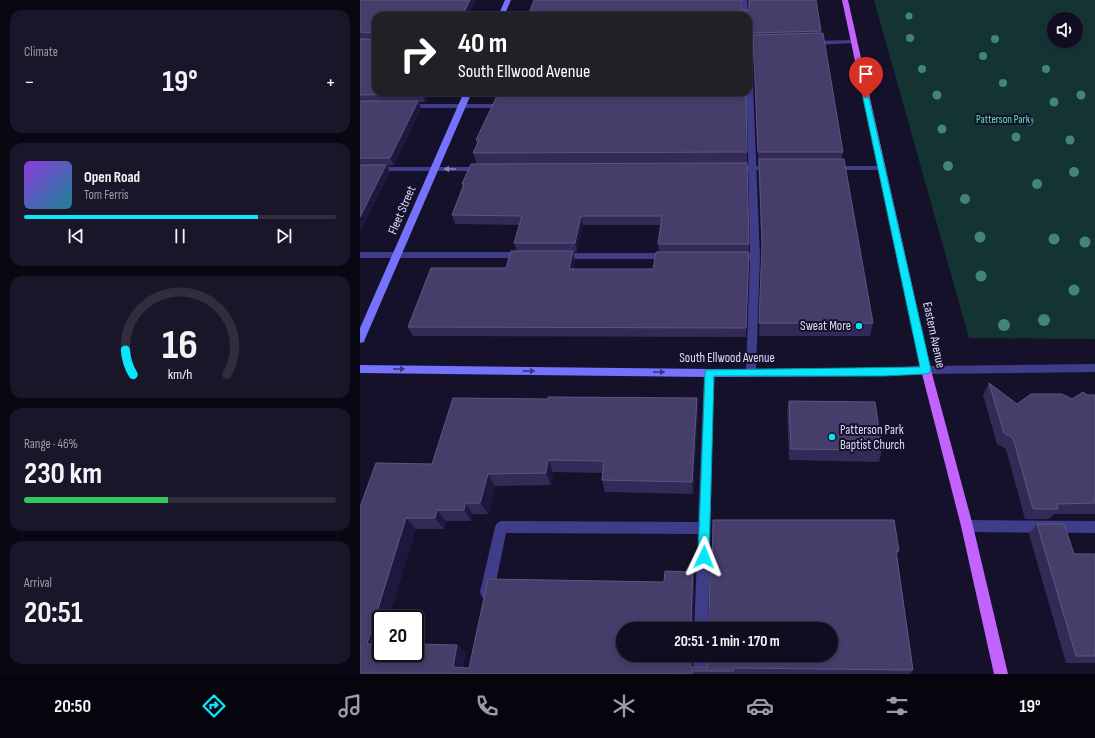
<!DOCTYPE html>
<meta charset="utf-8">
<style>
:root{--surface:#100d20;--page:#191629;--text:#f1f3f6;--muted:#9c9ca5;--line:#302d3e;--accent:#09e6fc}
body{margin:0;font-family:"Sofia Sans Condensed",sans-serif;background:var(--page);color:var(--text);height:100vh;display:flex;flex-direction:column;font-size:15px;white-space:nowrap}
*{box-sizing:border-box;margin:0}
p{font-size:13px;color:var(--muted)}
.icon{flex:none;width:22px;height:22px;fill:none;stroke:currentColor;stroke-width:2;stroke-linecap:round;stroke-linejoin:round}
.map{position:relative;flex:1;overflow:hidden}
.details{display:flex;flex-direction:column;gap:10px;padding:10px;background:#090712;width:360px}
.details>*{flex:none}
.top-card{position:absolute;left:12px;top:12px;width:380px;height:84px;border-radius:12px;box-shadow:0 2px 6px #0003,0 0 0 1px var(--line);background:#202124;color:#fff;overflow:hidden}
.tools{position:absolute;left:687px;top:12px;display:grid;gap:8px}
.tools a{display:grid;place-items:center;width:36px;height:36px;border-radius:50%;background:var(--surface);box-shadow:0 2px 6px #0003,0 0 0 1px var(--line);font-size:20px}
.speed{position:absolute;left:12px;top:610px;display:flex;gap:8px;font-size:20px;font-weight:700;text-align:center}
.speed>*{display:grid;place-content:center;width:52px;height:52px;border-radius:50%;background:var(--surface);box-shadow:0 2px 6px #0003,0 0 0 1px var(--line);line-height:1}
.speed .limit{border:2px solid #111;border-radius:6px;background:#fff;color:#111}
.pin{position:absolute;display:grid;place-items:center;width:34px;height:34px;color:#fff;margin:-41px -17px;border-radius:50% 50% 50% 0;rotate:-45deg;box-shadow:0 0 4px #0007}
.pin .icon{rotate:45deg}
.me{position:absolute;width:44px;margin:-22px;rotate:2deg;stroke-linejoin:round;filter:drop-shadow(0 0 3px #0008)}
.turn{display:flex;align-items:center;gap:14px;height:84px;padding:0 20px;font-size:18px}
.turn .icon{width:52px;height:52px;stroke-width:2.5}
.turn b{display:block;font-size:28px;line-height:34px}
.big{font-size:30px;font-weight:700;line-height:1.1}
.details .widget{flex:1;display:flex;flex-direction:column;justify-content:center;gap:6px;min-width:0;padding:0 14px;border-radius:12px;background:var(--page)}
.details .dial{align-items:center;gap:0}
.dial svg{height:104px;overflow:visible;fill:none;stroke:var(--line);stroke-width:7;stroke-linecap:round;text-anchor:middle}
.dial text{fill:var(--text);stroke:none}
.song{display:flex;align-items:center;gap:12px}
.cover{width:48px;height:48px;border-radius:6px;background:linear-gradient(135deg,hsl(270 70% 55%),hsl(190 70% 35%))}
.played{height:4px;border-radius:2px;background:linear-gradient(90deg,var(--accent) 75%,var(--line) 75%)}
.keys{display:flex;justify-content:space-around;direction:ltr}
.heat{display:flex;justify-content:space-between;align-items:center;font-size:22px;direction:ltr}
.charge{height:6px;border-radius:3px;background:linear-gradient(90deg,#34c759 46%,var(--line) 0)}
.trip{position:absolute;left:256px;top:622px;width:222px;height:40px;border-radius:20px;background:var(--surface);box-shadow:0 2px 6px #0003,0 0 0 1px var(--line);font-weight:700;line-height:40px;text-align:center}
.tabs{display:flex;height:64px;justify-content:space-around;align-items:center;background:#06050d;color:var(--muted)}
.tabs .icon{width:28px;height:28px}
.tabs .active{color:var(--accent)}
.tabs b{font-size:18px;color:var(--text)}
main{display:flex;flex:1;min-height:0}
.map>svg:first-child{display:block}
.green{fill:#143433;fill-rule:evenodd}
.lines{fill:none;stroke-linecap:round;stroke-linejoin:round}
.lane{fill:#3f3d89;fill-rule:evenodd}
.street{fill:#3f3d89;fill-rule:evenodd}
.secondary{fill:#7573fe;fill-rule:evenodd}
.primary{fill:#c263fd;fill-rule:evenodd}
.tree{fill:#42837c}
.wall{fill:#332a58;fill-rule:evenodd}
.shaded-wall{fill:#1f183e}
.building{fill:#453d6a;stroke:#5e5681;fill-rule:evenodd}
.oneway{fill:#8784be}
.oneway2{fill:#3b387f}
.route{fill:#09e6fc;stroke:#0696a4}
.poi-dot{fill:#09e6fc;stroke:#15112a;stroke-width:1.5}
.labels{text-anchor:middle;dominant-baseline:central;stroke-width:4;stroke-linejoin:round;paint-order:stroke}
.far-park-label{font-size:11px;fill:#66e0c0;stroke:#15112a}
.street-label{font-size:13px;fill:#dfdbff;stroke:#15112a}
.poi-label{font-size:13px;fill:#dfdbff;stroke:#15112a;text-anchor:end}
</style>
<main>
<section class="details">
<div class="widget"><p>Climate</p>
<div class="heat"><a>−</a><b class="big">19°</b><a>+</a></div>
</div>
<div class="widget">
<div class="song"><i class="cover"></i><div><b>Open Road</b><p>Tom Ferris</p></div></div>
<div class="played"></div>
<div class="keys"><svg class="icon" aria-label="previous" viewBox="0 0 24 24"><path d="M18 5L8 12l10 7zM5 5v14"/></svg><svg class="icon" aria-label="pause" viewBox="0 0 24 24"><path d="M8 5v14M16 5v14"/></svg><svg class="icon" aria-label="next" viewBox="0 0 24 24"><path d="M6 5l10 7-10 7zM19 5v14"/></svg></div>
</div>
<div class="widget dial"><svg viewBox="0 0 100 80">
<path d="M14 69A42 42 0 1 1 86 69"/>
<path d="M14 69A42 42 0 0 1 8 50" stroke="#09e6fc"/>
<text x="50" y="56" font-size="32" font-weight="700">16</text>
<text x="50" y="72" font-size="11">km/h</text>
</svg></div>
<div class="widget"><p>Range · 46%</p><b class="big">230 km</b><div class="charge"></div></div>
<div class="widget"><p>Arrival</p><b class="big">20:51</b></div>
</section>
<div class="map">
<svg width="735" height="674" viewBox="0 0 735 674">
<rect width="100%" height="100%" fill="#15112a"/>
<!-- green -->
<path class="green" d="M 514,0 L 735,0 L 735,339 L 609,338 ZM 694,19 L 716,19 L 716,41 L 694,41 Z"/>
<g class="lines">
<!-- lane -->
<g class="lane">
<polygon points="381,0 387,0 388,16 382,16"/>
<polygon points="388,35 391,37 400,257 396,372 395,375 391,376 387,375 386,372 390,260 376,259 371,256 376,253 390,254 387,107 373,107 369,105 373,103 386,103 386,92 388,92"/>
<polygon points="44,104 145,104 149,106 145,108 47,108 43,106"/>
<polygon points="0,252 164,252 169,255 164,258 0,258"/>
<polygon points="202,253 308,253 313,256 308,259 202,259 197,256"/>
<polygon points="349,369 353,370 354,373 348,629 334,629 338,534 146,533 134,592 132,597 127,599 122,597 120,592 135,527 137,523 141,521 338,522 344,373 345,370"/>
<polygon points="607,520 735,521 735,533 607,532 603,530 601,526 603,522"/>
<polygon points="334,655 348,655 347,674 333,674"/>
</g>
<!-- street -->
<g class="street">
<polygon points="494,40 496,41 496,43 452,45 449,43 452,41"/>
<polygon points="406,41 409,43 408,44 388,46 388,42"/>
<polygon points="370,166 411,166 415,168 411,170 370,170"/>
<polygon points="468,166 521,166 525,168 521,170 468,170"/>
<polygon points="0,167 121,167 125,169 121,171 0,171"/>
<polygon points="735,364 735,372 566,374 562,373 561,370 562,367 566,366"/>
</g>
<!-- secondary -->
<g class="secondary">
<polygon points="145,0 151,0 144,16 138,16"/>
<polygon points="104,92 112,92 5,339 4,342 0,343 0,328"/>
<polygon points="0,365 349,369 523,368 566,366 570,367 571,370 570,373 566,374 523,376 349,377 0,373"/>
</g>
<!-- primary -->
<polygon class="primary" points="482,0 488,0 571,370 613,526 648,674 634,674 601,526 561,370"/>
</g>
<!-- trees -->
<g class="tree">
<circle cx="549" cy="16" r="3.5"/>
<circle cx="550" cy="38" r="4"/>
<circle cx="635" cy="39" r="4"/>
<circle cx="623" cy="56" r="4"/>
<circle cx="562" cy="69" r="4"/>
<circle cx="686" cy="69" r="4"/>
<circle cx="643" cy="83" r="4"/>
<circle cx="577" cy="95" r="4.5"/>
<circle cx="721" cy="95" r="4.5"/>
<circle cx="694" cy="102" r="4.5"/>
<circle cx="669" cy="121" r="4.5"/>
<circle cx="582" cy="129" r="4.5"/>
<circle cx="656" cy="137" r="4.5"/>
<circle cx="710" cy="140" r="4.5"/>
<circle cx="588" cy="166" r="5"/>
<circle cx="714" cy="172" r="5"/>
<circle cx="677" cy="184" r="5"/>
<circle cx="605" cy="199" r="5"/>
<circle cx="620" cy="237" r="5.5"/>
<circle cx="694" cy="239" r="5.5"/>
<circle cx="725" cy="242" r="5.5"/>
<circle cx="621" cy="276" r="5.5"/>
<circle cx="714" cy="290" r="5.5"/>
<circle cx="684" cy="320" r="6"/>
<circle cx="644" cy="325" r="6"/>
</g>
<!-- wall -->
<g class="wall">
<polygon points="0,0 116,0 16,92 70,92 65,102 59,102 61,108 34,165 27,166 30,172 0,232"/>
<polygon points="388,0 456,0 461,33 483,152 481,159 513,323 510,336 399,336 402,257 393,40 392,36 388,34 388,16 381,10 389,10"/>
<path d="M 385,92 L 387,152 L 387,163 L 389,244 L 386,337 L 53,336 L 48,327 L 146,268 L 157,251 L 154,243 L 160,225 L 95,224 L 92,215 L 103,186 L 102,184 L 117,164 L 113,153 L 117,144 L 116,140 L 139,96 L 139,93 ZM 223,225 L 301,225 L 298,244 L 299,252 L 293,269 L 213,269 L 215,261 L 213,252 L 217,252 Z"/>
<polygon points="629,383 657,404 712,399 727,395 735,395 735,514 694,514 689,519 665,519 646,449 637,444 623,395"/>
<path d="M 337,398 L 338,411 L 333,494 L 245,492 L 242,480 L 242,473 L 193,472 L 191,485 L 135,486 L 128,514 L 113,514 L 111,521 L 86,521 L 84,529 L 56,529 L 21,619 L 21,653 L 97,645 L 106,653 L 103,668 L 109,668 L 304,582 L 333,572 L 334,582 L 333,622 L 347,622 L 349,620 L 350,573 L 539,551 L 537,555 L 553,670 L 550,674 L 0,674 L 0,507 L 72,464 L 188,399 ZM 263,629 L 471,655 L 347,668 L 332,667 L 333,655 L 263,655 Z"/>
<polygon points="429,401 522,450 519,462 429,460 427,413"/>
<polygon points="677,524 714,554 735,554 735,663 706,663 669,534"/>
</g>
<!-- shaded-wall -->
<g class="shaded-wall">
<polygon points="110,0 116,0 108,16 102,16"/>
<polygon points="63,92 70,92 65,102 62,94"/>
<polygon points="58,101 61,108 34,165 30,158"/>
<polygon points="26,165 30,172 0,232 0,217"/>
<polygon points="221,216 223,225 217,252 215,243"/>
<polygon points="213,251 215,261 211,278 209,269"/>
<polygon points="337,398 338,411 333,494 332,482"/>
<polygon points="188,460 193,472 191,485 186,473"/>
<polygon points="128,474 135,486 128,514 120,503"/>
<polygon points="105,503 113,514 111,521 104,510"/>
<polygon points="77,510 86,521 84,529 75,518"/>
<polygon points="46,518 56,529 29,619 21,619 21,644 7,644"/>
<polygon points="333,572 334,582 332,629 331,620"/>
<polygon points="97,645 106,653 102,674 93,667"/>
<polygon points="331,655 333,655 332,674 331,667"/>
</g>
<!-- building -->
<g class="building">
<polygon points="0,0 110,0 102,16 16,16 16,92 63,92 62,94 0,95 0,39 13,39 15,38 14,33 0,32"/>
<polygon points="174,0 381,0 381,10 389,10 389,0 456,0 461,31 393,33 392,28 388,27 388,16 168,16"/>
<polygon points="463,33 483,152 398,152 393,35"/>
<polygon points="139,92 385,92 385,94 139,93"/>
<polygon points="137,96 386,96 387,152 113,153 119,140 116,140"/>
<polygon points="0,101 58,101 30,158 0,158"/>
<polygon points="399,159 484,159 513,323 399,323 402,244"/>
<polygon points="387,163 389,244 298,244 302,216 221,216 215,243 154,243 162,216 92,215 104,184 102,184 111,164"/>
<polygon points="0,165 26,165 0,217"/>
<polygon points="151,251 213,251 209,269 293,269 296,252 389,252 386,328 48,327 71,268 146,268"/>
<polygon points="629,383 657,404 671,394 702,394 712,399 723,392 727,395 735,395 735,503 697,504 698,509 673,509 653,438 644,433"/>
<path d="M 188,397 L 337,398 L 332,482 L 242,480 L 244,461 L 188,460 L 186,473 L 128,474 L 120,503 L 105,503 L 104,510 L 77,510 L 75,518 L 46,518 L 7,644 L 21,644 L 21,653 L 55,653 L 55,644 L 97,645 L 93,667 L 109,668 L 128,579 L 304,582 L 305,571 L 333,572 L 331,620 L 333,622 L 347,622 L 349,620 L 350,573 L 352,573 L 353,520 L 534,520 L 539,551 L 536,551 L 553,670 L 373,668 L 374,671 L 332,671 L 332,674 L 0,673 L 0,507 L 16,463 L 72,464 L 93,398 L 188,399 ZM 263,629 L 471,629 L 471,655 L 348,655 L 347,668 L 331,667 L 331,655 L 263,655 Z"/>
<polygon points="429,401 515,402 522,450 431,449"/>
<polygon points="677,524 704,524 714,554 735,554 735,656 716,656"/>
</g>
<!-- one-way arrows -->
<defs><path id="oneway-solid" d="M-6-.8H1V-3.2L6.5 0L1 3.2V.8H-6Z"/></defs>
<use class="oneway" href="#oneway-solid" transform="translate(90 169) rotate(180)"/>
<g class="oneway2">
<use href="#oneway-solid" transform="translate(39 369) rotate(1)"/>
<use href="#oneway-solid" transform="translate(169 371) rotate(1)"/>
<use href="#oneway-solid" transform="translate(299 372) rotate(1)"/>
</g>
<!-- route -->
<polygon class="route" points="506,96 509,98 571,370 569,373 566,374 523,376 354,376 349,557 348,561 344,562 339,561 338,557 345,373 346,370 560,367 503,98"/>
<!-- markers -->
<g class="poi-dot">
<circle cx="499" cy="326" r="4"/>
<circle cx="472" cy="437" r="4"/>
</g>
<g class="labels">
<!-- far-park labels -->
<g class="far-park-label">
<text x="643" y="119">Patterson Park</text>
</g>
<!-- street labels -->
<g class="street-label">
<text transform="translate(42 210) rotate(-67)">Fleet Street</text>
<text transform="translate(574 335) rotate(78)">Eastern Avenue</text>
<text x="367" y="358">South Ellwood Avenue</text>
</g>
<!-- poi labels -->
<g class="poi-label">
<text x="491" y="326">Sweat More</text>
<text x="480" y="430" text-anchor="start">Patterson Park<tspan x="480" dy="15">Baptist Church</tspan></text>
</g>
</g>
</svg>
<div class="tools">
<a><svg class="icon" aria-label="sound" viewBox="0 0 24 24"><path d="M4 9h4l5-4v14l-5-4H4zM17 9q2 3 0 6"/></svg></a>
</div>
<div class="speed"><div class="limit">20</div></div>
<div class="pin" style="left:506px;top:98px;background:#d93025"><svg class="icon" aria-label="arrive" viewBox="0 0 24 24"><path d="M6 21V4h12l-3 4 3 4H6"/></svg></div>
<svg class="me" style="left:344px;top:557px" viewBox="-20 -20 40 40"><path d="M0-17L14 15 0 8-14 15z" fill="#09e6fc" stroke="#fff" stroke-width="4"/></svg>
<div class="trip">20:51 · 1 min · 170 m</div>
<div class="top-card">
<div class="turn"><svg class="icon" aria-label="right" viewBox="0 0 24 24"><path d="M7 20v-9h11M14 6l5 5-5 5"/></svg><div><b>40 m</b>South Ellwood Avenue</div></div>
</div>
</div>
</main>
<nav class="tabs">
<b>20:50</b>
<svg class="icon active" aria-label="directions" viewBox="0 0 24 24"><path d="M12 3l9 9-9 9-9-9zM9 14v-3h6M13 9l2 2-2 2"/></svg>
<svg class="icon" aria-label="music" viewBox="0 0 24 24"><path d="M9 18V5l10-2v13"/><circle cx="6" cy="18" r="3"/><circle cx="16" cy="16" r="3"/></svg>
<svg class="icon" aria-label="phone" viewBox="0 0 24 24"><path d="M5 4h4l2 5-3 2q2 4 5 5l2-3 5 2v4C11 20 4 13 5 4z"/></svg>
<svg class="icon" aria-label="climate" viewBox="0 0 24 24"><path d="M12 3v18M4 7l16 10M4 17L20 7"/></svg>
<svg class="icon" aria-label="car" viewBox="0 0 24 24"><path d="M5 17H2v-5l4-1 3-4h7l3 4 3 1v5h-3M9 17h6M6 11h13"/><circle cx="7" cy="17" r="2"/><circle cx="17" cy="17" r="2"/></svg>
<svg class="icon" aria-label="filters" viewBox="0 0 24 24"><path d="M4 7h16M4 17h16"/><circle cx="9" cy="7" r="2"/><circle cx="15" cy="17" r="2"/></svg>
<b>19°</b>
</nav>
